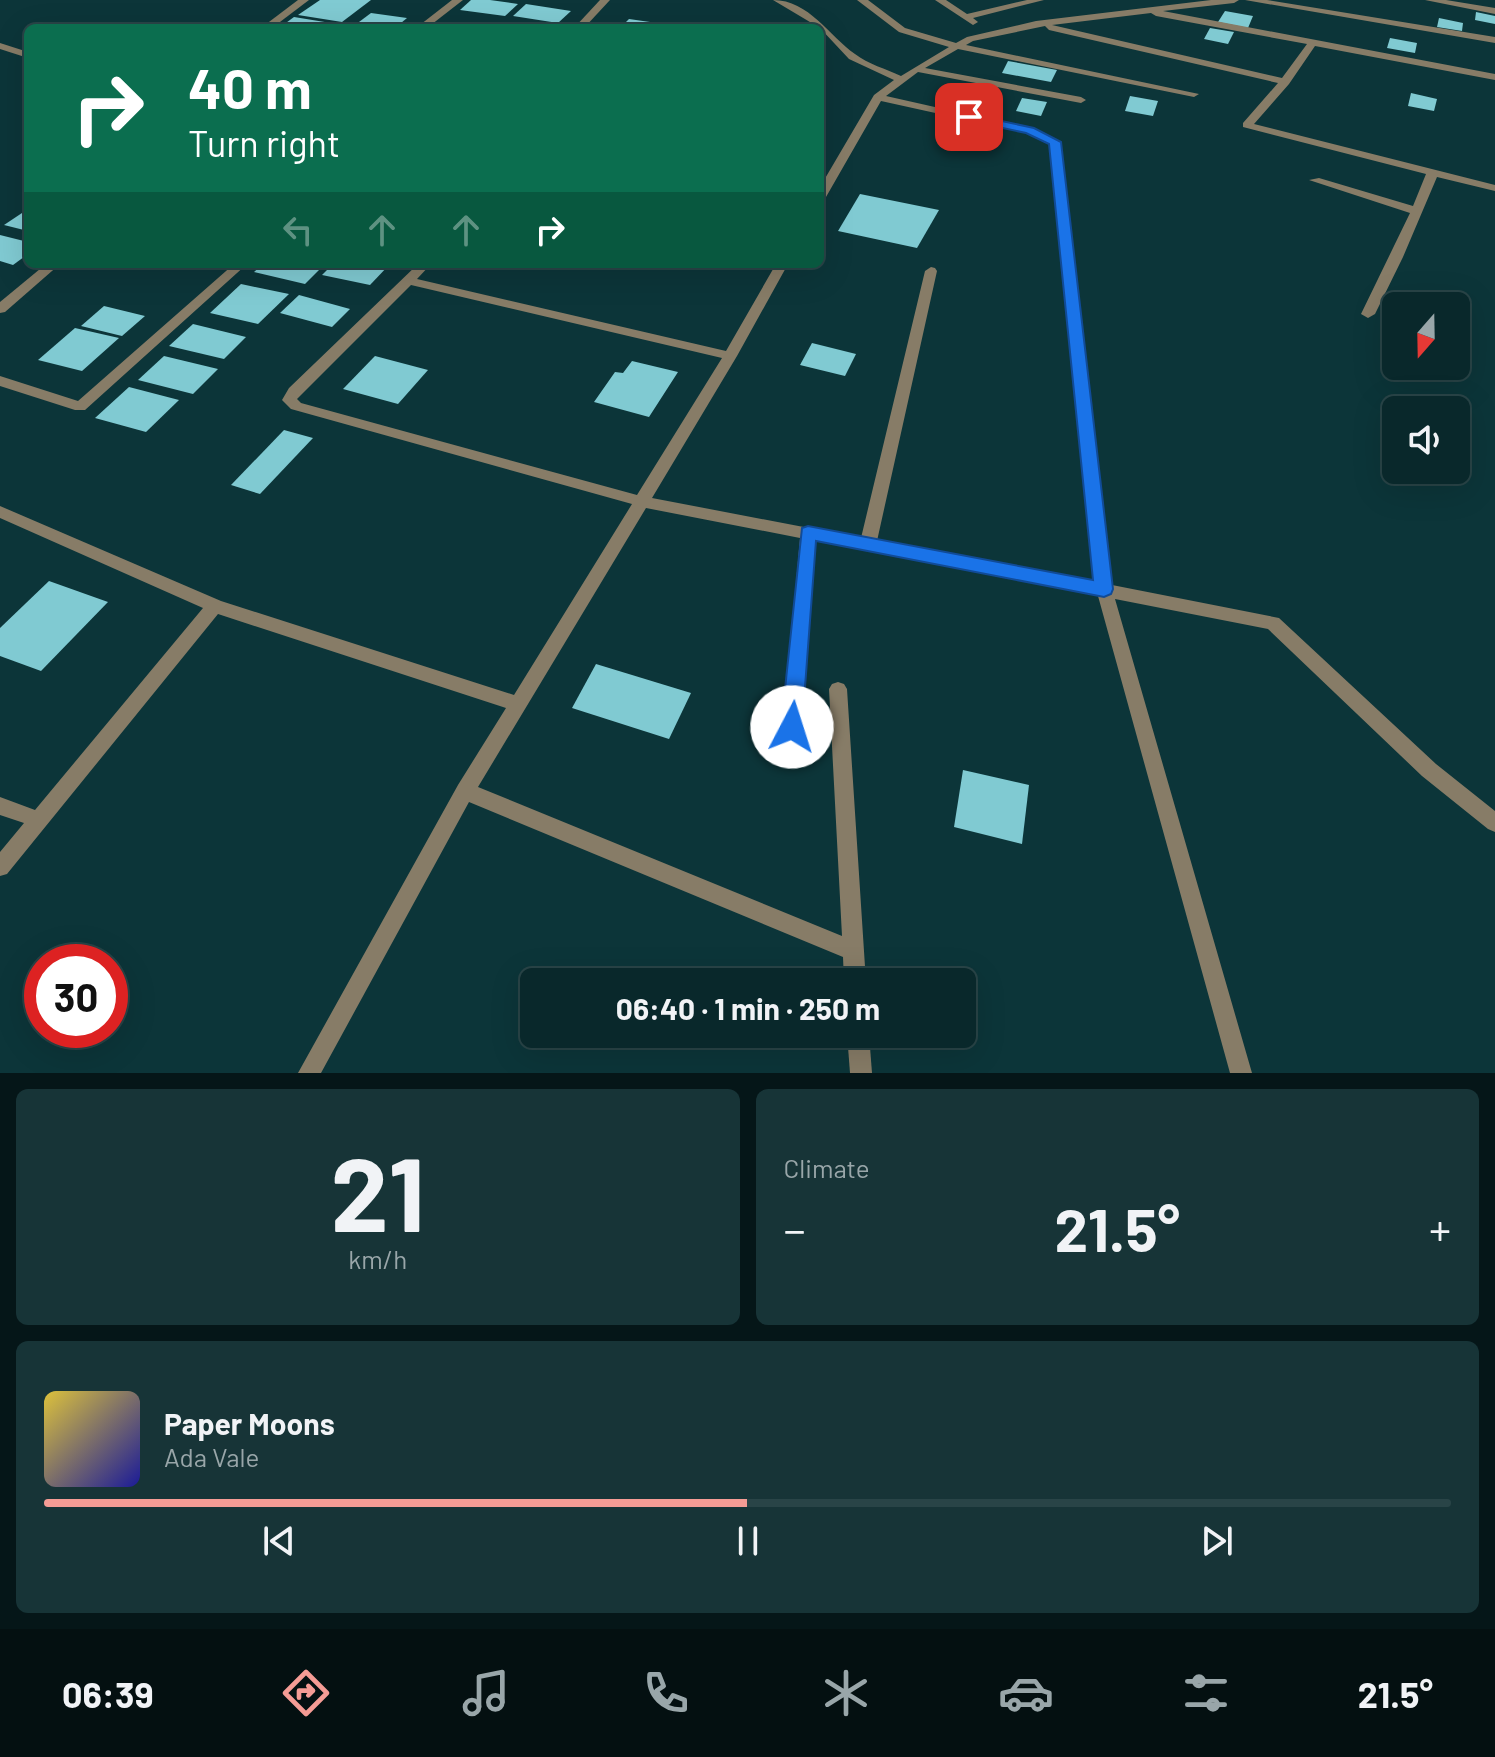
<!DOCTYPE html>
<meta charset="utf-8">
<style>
:root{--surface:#09282b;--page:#173437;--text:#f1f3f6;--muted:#99a6a9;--line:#294447;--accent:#f59c95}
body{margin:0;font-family:Barlow,sans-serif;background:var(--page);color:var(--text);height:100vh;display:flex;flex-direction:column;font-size:30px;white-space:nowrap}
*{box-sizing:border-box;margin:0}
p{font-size:26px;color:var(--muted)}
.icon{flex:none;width:44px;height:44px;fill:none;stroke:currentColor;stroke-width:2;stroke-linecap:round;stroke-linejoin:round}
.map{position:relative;height:1073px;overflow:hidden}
.panel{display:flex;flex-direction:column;gap:16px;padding:16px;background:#051618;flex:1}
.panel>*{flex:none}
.top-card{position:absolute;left:24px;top:24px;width:800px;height:244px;border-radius:12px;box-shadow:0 8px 32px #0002,0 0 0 2px var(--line);background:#0b6e4f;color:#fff;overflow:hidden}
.needle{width:52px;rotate:200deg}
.tools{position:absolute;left:1382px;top:292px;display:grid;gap:16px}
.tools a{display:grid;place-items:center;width:88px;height:88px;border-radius:12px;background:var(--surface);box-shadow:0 8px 32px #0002,0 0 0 2px var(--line);font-size:40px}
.speed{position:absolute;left:24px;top:944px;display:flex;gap:16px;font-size:40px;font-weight:700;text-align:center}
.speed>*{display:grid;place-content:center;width:104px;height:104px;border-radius:50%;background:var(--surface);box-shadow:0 8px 32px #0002,0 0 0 2px var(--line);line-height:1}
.speed .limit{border:12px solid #d22;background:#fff;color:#111}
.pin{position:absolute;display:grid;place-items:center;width:68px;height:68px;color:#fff;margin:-34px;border-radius:16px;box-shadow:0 4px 12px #0006}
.me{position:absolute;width:88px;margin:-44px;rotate:5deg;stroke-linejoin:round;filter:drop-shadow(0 0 6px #0008)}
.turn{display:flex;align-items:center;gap:28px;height:168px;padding:0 32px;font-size:36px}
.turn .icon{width:104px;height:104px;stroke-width:2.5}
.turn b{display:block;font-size:56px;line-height:68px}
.lanes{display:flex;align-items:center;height:76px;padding:0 32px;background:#0003;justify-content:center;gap:40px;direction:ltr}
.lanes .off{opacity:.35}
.big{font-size:60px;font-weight:700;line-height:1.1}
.panel .widget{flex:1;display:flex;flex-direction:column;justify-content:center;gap:12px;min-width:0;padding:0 28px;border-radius:12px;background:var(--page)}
.panel .dial{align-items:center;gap:0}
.dial b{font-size:104px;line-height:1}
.song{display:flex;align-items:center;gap:24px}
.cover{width:96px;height:96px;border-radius:12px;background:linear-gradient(135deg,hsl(50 70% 55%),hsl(240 70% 35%))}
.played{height:8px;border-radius:4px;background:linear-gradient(90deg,var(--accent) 50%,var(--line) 50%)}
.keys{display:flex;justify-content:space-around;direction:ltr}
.heat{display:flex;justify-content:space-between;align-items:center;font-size:44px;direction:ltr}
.panel .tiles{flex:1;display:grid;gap:16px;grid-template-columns:1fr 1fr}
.widget:last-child{grid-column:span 2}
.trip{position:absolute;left:520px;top:968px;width:456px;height:80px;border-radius:12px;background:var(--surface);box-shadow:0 8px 32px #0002,0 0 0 2px var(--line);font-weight:700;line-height:80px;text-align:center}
.tab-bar{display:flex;height:128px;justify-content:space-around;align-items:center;background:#041011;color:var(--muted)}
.tab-bar .icon{width:56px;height:56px}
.tab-bar .active{color:var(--accent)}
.tab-bar b{font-size:36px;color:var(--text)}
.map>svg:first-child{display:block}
.building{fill:#80cad2}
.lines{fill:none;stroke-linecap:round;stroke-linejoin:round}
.street{fill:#877c67;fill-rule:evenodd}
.route{fill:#1a73e8;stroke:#114b97;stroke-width:2}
</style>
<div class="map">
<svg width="1495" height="1073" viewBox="0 0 1495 1073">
<rect width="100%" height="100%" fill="#0c3539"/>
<!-- building -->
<g class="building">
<polygon points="320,0 371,0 342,22 298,15"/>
<polygon points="471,0 490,0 518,4 505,16 460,10"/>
<polygon points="526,4 571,11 558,23 513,16"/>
<polygon points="1225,11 1253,16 1248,28 1218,22"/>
<polygon points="1476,12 1495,16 1495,24 1475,20"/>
<polygon points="371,13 407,18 395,28 351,28"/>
<polygon points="294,17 337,24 332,28 279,28"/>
<polygon points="1439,18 1463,23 1462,31 1437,27"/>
<polygon points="629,19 678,26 678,28 620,28"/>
<polygon points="1210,28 1234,32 1228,44 1204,39"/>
<polygon points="1390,38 1417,43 1415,53 1387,48"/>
<polygon points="1008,61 1057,70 1051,82 1002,73"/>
<polygon points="1411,93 1437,99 1434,111 1408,106"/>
<polygon points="1130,96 1158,101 1153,116 1125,111"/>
<polygon points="1022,98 1047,102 1041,116 1016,111"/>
<polygon points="860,194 939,210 917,248 838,231"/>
<polygon points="28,209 28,231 4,225"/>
<polygon points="0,235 28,242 28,254 13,265 0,261"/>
<polygon points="263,264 325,264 305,284 254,272"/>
<polygon points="333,264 390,264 370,285 322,275"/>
<polygon points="241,284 289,294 258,324 210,313"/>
<polygon points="299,295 350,309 332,327 280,313"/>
<polygon points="104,306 145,316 122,336 81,326"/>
<polygon points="193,324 246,337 224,359 169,346"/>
<polygon points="75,328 119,338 82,371 38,360"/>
<polygon points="812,343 856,354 845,376 800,365"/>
<polygon points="164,356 218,369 193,394 138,380"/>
<polygon points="375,356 428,370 398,404 343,389"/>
<polygon points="632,361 678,372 649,417 594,402 615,372 623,373"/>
<polygon points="129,387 179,400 146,432 95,418"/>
<polygon points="284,430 313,438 260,494 231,485"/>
<polygon points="49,581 108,602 41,671 0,656 0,628"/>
<polygon points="596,664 691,693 669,739 572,708"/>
<polygon points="963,770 1029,785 1022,844 954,827"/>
</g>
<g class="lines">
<!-- street -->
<g class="street">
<polygon points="298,0 309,0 272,28 261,28"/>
<polygon points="452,0 463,0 427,28 416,28"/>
<polygon points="600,0 610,0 584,28 574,28"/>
<path d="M 773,0 C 809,0 829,36 855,54 C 868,64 886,69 901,76 L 949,47 L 899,32 L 857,0 L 868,0 L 905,28 L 956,43 L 967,37 L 1036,21 L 1211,0 L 1239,0 L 1234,3 L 1163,11 L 1495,74 L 1495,80 L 1315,46 L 1289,84 L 1254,124 L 1495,185 L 1495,191 L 1437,177 L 1403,257 L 1375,314 L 1368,318 L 1361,314 L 1410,213 L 1309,180 L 1319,178 L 1413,206 L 1426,174 L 1243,127 L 1243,123 L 1278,83 L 1049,30 L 1045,26 L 973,41 L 966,45 L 1199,94 L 1194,97 L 958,49 L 925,68 L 1081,97 L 1086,100 L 1081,103 L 918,72 L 886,96 L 1033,129 L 1060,142 L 1112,585 L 1279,618 L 1436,764 L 1495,811 L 1495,832 L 1488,829 L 1422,776 L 1268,629 L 1115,599 L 1252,1073 L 1230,1073 L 1098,596 L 815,541 L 801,727 L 799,733 L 792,735 L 785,733 L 783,727 L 800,538 L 646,508 L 478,787 L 842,936 L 829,689 L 832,684 L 838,682 L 844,684 L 847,689 L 866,982 L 844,982 L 843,957 L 469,802 L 321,1073 L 298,1073 L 458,785 L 506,708 L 218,614 L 7,874 L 0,876 L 0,852 L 24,823 L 0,815 L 0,797 L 35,810 L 203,608 L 0,518 L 0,506 L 221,601 L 514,695 L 632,504 L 291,409 L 282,400 L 289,388 L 418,264 L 431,264 L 417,279 L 726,351 L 776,264 L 788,264 L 737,356 L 652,498 L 861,538 L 925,271 L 931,267 L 935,268 L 937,271 L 877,541 L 1095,582 L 1050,144 L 1026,133 L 881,101 L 826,197 L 820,201 L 820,187 L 874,95 L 894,80 L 849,59 L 820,28 ZM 1151,13 L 1156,16 L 1307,44 L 1282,78 L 1052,25 ZM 411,285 L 722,358 L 637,495 L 301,403 L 297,399 Z"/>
<polygon points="935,0 946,0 967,14 1027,0 1044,0 973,18 978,22 973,25"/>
<polygon points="1245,0 1267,0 1495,37 1495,43"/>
<polygon points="1425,0 1446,0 1495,8 1495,14"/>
<polygon points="0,43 28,52 28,58 0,49"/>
<polygon points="46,264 60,264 5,312 0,313 0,302"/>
<polygon points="234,264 247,264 85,410 75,410 0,386 0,376 78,401"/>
<polygon points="847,1034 869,1034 872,1073 850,1073"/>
</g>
</g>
<!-- route -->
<polygon class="route" points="969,114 1034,128 1061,142 1113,589 1111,594 1104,597 816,541 802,727 799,733 792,736 784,733 781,727 802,528 808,526 1093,580 1049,144 1026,133 965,120 965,115"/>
</svg>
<div class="tools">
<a><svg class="needle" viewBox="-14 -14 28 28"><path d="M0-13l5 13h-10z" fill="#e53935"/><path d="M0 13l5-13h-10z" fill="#99a6a9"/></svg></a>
<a><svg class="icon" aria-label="sound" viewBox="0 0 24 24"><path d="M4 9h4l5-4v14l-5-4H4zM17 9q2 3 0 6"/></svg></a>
</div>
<div class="speed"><div class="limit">30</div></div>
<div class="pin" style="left:969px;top:117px;background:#d93025"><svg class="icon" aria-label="arrive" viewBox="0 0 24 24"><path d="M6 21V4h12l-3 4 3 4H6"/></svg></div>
<svg class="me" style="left:792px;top:727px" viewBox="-20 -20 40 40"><circle r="19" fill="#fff"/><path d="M0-13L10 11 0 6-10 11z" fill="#1a73e8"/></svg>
<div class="trip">06:40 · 1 min · 250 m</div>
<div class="top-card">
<div class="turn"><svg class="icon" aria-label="right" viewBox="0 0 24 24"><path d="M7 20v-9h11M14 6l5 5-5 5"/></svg><div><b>40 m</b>Turn right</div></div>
<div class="lanes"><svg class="icon off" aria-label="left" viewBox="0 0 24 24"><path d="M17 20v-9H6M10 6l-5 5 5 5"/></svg><svg class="icon off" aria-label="ahead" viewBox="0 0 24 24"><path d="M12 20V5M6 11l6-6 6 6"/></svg><svg class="icon off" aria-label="ahead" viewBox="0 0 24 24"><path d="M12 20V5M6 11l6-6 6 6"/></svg><svg class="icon" aria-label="right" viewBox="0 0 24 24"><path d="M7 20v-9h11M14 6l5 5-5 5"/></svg></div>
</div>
</div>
<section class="panel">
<div class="tiles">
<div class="widget dial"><b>21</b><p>km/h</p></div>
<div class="widget"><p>Climate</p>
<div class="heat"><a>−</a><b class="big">21.5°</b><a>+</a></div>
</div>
<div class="widget">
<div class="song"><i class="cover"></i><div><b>Paper Moons</b><p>Ada Vale</p></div></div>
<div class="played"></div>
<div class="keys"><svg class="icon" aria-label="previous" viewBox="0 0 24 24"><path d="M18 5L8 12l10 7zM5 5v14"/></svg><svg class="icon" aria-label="pause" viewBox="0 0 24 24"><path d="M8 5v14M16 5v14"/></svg><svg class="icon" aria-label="next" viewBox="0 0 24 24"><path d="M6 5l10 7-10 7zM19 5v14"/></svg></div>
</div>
</div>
</section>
<nav class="tab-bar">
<b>06:39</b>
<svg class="icon active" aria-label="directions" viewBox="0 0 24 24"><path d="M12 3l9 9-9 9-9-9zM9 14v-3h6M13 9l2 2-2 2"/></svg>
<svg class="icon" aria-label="music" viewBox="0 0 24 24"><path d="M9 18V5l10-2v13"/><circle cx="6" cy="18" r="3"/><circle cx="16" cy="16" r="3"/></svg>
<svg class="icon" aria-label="phone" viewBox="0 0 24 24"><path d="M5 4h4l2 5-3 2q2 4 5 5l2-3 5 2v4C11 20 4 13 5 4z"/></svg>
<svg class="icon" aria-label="climate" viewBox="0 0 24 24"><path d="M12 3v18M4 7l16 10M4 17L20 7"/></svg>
<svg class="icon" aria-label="car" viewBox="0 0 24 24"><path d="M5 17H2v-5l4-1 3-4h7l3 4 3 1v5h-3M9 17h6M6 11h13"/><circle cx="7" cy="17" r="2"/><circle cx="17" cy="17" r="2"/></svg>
<svg class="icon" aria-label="filters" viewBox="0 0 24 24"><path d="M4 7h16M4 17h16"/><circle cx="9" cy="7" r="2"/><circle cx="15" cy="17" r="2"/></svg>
<b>21.5°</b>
</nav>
